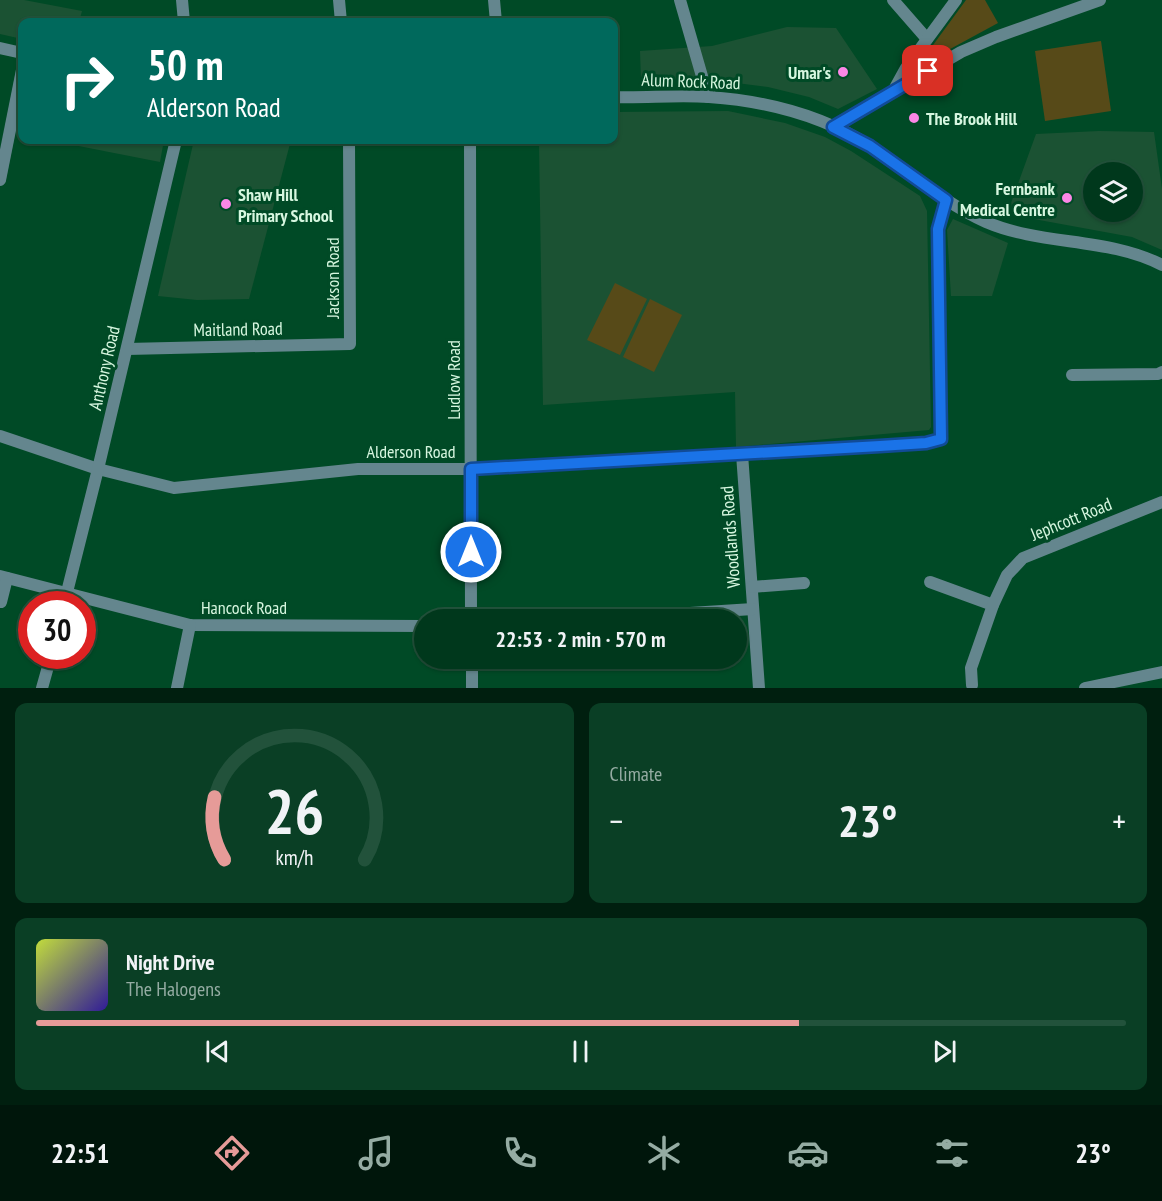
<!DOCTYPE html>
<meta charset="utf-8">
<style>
:root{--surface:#00381c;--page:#0a3f25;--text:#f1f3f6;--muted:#95aca3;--line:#22523b;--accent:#e69b98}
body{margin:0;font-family:"PT Sans Narrow",sans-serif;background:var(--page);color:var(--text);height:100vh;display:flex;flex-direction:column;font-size:22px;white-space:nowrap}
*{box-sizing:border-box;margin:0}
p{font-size:20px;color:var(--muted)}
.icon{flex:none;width:33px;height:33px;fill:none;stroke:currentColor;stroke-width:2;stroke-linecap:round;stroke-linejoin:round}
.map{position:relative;height:688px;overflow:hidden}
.panel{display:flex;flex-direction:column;gap:15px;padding:15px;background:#001f0f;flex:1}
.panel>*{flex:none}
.top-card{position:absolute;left:18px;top:18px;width:600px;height:126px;border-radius:12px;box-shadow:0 2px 4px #0004,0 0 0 2px var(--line);background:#00695c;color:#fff;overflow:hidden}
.buttons{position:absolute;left:1083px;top:162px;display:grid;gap:12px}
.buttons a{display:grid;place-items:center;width:60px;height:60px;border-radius:50%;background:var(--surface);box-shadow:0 2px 4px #0004,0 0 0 2px var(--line);font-size:30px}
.speed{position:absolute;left:18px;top:591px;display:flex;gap:12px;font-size:30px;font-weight:700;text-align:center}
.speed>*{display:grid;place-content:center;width:78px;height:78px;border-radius:50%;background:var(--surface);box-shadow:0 2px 4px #0004,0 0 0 2px var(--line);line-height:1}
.speed .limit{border:9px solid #d22;background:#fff;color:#111}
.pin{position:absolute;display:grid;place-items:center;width:51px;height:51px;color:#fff;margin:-26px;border-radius:12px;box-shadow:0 3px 9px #0006}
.me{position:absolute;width:66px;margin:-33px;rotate:0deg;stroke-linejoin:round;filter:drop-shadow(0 0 4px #0008)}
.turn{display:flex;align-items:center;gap:21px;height:126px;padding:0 30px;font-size:27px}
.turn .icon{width:78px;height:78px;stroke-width:2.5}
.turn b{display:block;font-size:42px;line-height:51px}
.big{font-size:45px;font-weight:700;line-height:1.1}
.panel .card{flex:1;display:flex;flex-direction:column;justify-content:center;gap:9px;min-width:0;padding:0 21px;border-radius:12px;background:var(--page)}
.panel .dial{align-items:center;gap:0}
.dial svg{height:156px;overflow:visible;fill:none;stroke:var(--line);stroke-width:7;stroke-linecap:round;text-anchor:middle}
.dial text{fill:var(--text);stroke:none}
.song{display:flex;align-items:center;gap:18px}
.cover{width:72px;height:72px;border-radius:9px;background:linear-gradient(135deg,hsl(70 70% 55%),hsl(250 70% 35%))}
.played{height:6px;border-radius:3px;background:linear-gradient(90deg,var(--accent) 70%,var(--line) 70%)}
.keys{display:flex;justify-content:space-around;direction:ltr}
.heat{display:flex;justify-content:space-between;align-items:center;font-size:33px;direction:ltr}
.panel .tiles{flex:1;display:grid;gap:15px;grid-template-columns:1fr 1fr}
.card:last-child{grid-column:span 2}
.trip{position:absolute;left:414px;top:609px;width:333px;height:60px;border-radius:30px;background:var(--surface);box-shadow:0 2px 4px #0004,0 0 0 2px var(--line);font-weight:700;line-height:60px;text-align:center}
.tab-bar{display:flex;height:96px;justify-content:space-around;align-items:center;background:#00160b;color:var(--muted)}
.tab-bar .icon{width:42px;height:42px}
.tab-bar .active{color:var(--accent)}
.tab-bar b{font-size:27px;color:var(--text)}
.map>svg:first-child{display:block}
.built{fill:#1b5233;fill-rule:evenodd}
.green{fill:#574a18}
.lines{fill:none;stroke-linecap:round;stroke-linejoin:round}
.minor{stroke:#64868e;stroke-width:12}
.tertiary{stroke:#64868e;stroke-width:12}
.route-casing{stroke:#114b97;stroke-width:15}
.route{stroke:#1a73e8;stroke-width:10}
.poi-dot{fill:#fb87e6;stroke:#004a26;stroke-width:2}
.labels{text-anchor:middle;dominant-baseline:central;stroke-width:6;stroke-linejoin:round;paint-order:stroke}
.poi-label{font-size:18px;font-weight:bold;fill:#d7f7e0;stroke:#004a26;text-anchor:end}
.street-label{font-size:18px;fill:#d7f7e0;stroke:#004a26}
</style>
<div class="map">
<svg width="1162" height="688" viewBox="0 0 1162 688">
<rect width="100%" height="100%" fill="#004a26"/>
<!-- built -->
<g class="built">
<polygon points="0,0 24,0 82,11 79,22 22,22 22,39 0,34"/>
<polygon points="787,27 836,28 877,89 838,109 809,97 768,87 713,80 641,80 640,51 712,46"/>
<polygon points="728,111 785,123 825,137 851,151 920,196 927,211 931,427 929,430 736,447 735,392 543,405 539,140 614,140 614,112"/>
<path d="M 1099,131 L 1154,132 L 1162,189 L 1162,250 L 1132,237 L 1007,214 L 1036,134 ZM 1094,172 L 1132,172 L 1132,212 L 1094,212 Z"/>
<polygon points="48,140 164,140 160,162"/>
<polygon points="194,140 291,140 249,299 197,300 158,296"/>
<polygon points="953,219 1008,243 992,296 951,296 947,230"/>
</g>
<!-- green -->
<g class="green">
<polygon points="966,0 985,0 998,23 917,67"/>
<polygon points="1101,41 1111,111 1045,121 1035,51"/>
<polygon points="615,283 647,299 620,355 587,340"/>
<polygon points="650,299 682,315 654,372 623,357"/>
</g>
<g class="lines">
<!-- minor -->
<g class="minor">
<polyline points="182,0 184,22"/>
<polyline points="339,0 341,22"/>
<polyline points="494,0 496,22"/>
<polyline points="680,0 708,97"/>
<polyline points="893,0 927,39"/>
<polyline points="895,88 906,68 956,0"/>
<polyline points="833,127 961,52 996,37 1100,0"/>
<polyline points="470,140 471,620"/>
<polyline points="0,180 22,70"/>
<polyline points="127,349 350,344 349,140"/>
<polyline points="1072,375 1158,374 1162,372"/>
<polyline points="0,436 98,469 174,488 358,469 471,469 926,443 941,439 938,229 946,200"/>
<polyline points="742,454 759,688"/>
<polyline points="0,576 190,625 424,626"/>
<polyline points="930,582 993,605"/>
<polyline points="752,587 804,583"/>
<polyline points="1,602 7,578"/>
<polyline points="64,604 98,469 176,140"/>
<polyline points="580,620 753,609"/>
<polyline points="472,658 472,688"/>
<polyline points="972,685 971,668 993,605 1007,575 1023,558 1162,502"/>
<polyline points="42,688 51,656"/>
<polyline points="177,688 190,625"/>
<polyline points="1085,688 1162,672"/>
</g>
<!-- tertiary -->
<g class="tertiary">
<polyline points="0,48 22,53"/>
<path d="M 614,97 C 645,98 677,95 709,97 C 767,101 822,115 872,147 C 910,172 944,203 986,222 C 1042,246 1108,237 1162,265"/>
</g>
</g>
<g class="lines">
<defs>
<polyline id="route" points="471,552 471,469 880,446 926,443 941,439 938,229 946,200 870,146 833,127 928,71"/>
</defs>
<!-- route casing -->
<use href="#route" class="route-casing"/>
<!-- route -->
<use href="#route" class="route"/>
</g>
<!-- markers -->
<g class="poi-dot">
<circle cx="843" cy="72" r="6"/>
<circle cx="914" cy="118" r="6"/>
<circle cx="1067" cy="198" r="6"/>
<circle cx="226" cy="204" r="6"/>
</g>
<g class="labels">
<!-- poi labels -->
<g class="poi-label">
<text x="831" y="72">Umar's</text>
<text x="926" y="118" text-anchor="start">The Brook Hill</text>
<text x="1055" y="188">Fernbank<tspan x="1055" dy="21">Medical Centre</tspan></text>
<text x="238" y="194" text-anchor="start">Shaw Hill<tspan x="238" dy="21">Primary School</tspan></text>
</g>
<!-- street labels -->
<g class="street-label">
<text transform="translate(691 81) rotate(2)">Alum Rock Road</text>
<text transform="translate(332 278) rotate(-90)">Jackson Road</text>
<text transform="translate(238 329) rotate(-1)">Maitland Road</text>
<text transform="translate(104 368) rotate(-77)">Anthony Road</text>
<text transform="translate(453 380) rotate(-90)">Ludlow Road</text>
<text x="411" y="451">Alderson Road</text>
<text transform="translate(1071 519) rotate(-22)">Jephcott Road</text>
<text transform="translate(730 537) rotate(-94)">Woodlands Road</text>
<text x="244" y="607">Hancock Road</text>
</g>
</g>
</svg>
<div class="buttons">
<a><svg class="icon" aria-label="layers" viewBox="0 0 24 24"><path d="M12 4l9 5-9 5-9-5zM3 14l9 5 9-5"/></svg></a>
</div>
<div class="speed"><div class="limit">30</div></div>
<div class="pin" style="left:928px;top:71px;background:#d93025"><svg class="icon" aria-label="arrive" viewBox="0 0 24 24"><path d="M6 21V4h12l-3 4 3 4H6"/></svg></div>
<svg class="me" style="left:471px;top:552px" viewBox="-20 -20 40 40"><circle r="17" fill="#1a73e8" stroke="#fff" stroke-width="3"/><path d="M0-11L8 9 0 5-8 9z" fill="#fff"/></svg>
<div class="trip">22:53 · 2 min · 570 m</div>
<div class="top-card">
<div class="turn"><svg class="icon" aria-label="right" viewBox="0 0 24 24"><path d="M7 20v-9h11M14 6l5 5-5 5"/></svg><div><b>50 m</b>Alderson Road</div></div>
</div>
</div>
<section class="panel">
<div class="tiles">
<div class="card dial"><svg viewBox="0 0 100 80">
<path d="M14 69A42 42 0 1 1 86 69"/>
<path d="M14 69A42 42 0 0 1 9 37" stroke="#e69b98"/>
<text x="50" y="56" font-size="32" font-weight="700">26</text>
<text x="50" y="72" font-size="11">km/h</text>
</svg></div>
<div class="card"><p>Climate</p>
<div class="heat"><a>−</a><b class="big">23°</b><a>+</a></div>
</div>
<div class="card">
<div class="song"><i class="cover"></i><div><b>Night Drive</b><p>The Halogens</p></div></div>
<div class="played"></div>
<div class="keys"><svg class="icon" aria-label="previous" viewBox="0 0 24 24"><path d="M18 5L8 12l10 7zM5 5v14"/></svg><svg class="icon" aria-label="pause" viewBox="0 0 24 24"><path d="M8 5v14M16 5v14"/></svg><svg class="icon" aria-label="next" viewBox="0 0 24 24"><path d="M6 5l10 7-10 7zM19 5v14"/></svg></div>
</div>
</div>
</section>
<nav class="tab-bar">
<b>22:51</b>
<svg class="icon active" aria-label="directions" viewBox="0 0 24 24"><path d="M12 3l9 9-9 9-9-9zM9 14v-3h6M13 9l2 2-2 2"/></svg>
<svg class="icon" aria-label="music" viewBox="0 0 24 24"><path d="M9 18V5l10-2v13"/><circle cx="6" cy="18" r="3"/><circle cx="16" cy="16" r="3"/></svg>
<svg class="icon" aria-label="phone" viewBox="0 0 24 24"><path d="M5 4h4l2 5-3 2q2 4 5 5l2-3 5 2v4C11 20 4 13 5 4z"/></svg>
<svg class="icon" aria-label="climate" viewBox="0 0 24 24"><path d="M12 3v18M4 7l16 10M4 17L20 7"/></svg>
<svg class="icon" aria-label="car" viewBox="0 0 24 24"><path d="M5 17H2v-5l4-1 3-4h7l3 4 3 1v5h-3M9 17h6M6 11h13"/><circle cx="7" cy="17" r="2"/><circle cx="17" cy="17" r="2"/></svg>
<svg class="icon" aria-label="filters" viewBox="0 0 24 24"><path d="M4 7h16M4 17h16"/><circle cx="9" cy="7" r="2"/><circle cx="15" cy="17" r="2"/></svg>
<b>23°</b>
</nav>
